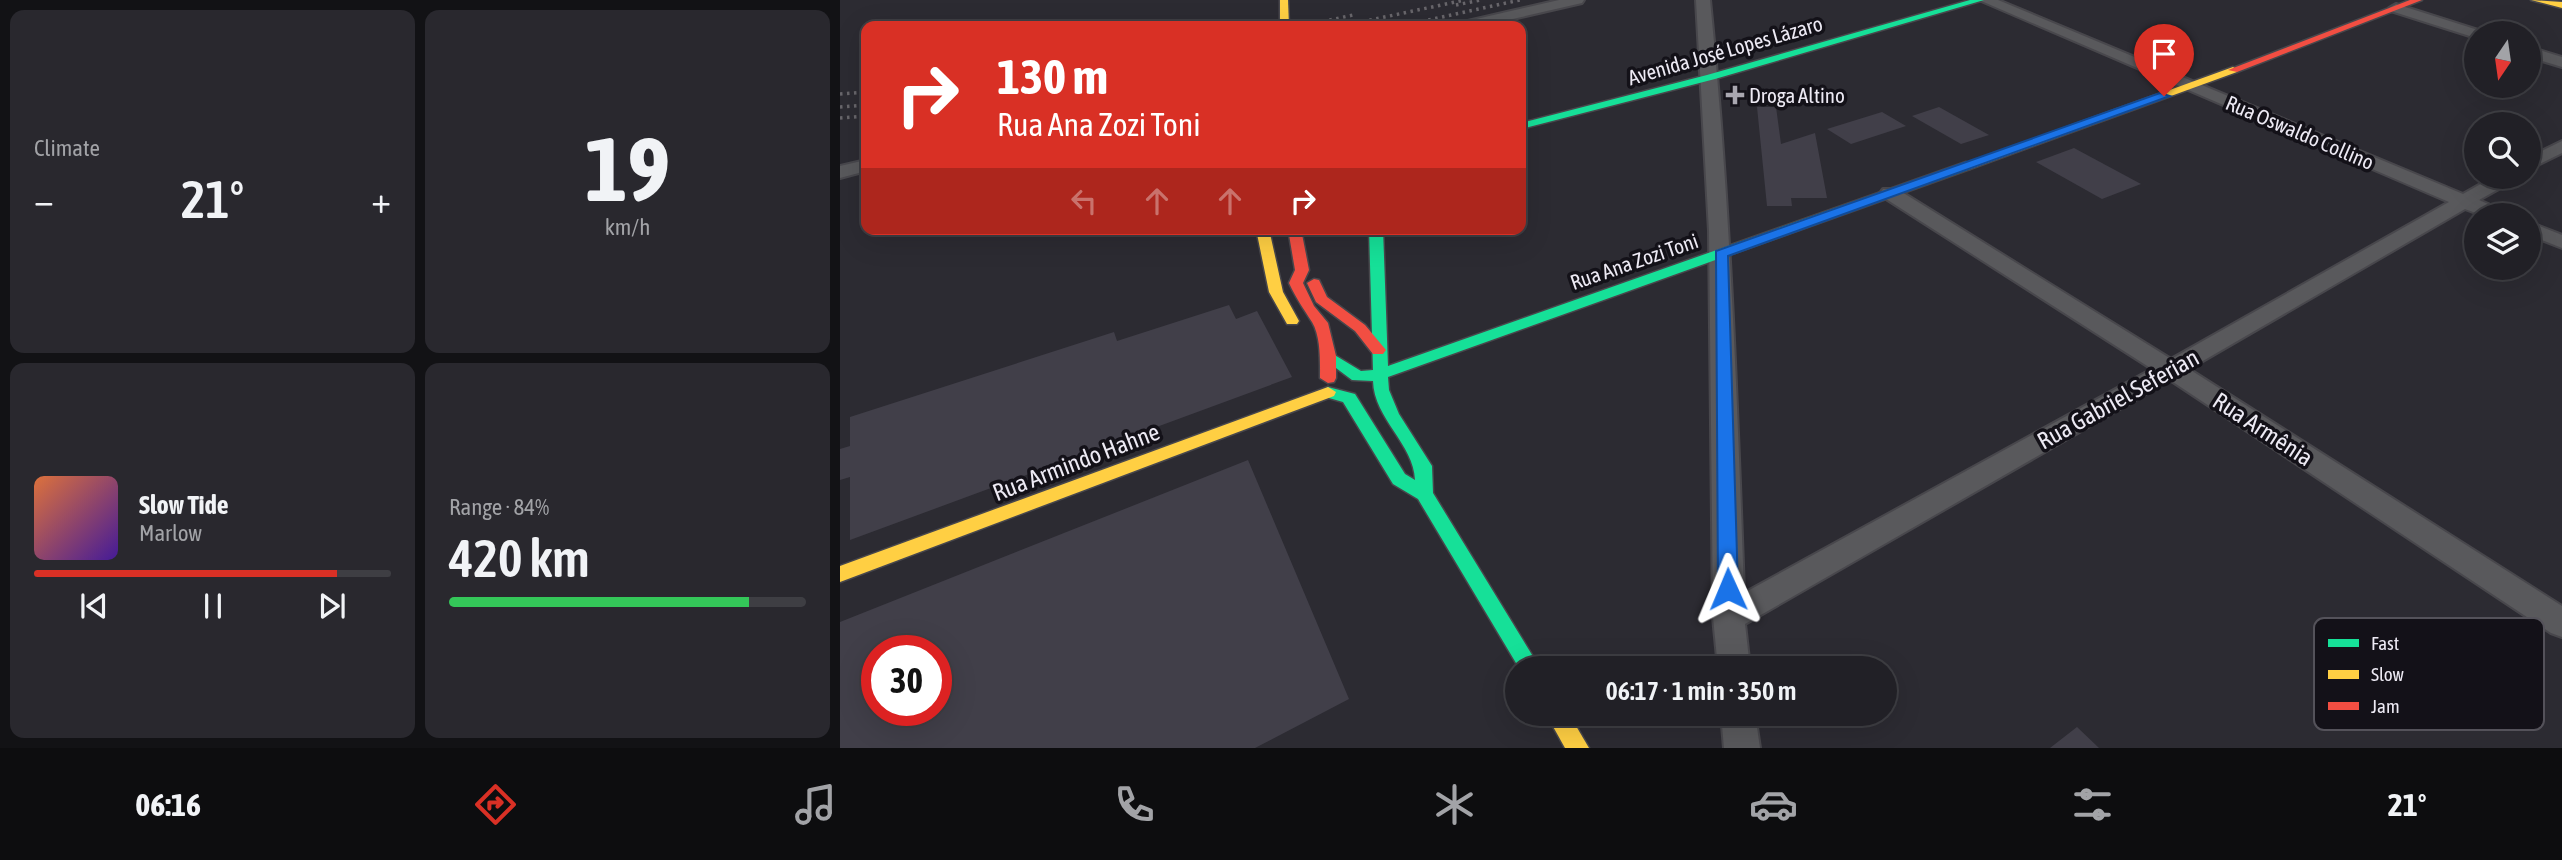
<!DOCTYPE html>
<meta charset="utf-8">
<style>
:root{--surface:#212026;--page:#29282e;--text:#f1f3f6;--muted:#a2a3a7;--line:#3e3e43;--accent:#d93025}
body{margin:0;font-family:"Asap Condensed",sans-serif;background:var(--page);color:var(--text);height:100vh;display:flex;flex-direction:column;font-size:26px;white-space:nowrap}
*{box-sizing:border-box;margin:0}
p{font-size:23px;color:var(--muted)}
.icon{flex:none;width:38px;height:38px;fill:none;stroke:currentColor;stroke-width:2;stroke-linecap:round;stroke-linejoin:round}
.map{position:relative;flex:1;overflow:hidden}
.sheet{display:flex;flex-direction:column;gap:10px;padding:10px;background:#121215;width:840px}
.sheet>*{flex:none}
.top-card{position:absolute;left:21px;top:21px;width:665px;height:214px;border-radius:14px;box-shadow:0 7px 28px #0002,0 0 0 2px var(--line);background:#d93025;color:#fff;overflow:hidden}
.needle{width:46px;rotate:193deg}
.tools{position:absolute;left:1624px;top:21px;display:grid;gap:14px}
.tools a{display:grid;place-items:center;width:77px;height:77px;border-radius:50%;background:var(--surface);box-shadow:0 7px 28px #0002,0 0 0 2px var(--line);font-size:35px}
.speed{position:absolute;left:21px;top:635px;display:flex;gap:14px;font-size:35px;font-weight:700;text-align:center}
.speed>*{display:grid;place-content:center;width:91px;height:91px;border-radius:50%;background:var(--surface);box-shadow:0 7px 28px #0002,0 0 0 2px var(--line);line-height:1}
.speed .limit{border:10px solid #d22;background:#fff;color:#111}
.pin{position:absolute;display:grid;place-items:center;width:60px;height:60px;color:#fff;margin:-72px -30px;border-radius:50% 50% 50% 0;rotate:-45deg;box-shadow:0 0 7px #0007}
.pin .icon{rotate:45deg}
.me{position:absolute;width:77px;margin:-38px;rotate:359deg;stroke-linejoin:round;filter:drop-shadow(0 0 5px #0008)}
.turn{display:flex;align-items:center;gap:24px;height:147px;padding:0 21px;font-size:32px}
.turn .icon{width:91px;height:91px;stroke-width:2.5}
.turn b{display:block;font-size:49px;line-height:60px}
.lanes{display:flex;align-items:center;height:66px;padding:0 21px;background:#0003;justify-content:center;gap:35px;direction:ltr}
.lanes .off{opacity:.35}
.big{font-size:52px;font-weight:600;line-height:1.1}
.sheet .tile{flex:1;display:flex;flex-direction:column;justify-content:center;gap:10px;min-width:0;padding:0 24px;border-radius:14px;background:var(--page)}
.sheet .dial{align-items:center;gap:0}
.dial b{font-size:91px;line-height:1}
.song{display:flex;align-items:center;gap:21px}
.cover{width:84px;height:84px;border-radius:10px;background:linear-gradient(135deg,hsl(20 70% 55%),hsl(260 70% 35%))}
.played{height:7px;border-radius:4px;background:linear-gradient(90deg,var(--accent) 85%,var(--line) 85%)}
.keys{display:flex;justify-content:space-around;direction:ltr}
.heat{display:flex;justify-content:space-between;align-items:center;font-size:38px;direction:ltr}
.charge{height:10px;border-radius:5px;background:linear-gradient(90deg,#34c759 84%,var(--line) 0)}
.sheet .tiles{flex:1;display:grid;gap:10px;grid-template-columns:repeat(2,1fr)}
.trip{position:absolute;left:665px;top:656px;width:392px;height:70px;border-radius:35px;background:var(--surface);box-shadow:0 7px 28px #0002,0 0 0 2px var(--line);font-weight:600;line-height:70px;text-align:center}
.menu{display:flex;height:112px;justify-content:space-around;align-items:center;background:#0d0d0f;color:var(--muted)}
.menu .icon{width:49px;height:49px}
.menu .active{color:var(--accent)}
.menu b{font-size:32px;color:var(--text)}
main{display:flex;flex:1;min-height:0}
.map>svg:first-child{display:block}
.building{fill:#413f49;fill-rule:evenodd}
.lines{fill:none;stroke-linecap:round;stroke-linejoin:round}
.street-casing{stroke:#48474c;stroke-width:4}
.fast-casing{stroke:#48474c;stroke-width:3}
.slow-casing{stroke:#48474c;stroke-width:3}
.jam-casing{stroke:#48474c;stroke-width:3}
.street{fill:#59595c;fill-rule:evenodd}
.fast{fill:#16e098;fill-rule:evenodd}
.slow{fill:#ffcf43;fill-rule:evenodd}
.jam{fill:#f24e42;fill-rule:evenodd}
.rail{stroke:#68666b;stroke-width:3.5;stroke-dasharray:2.5 4.5;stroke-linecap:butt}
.route{fill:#1a73e8;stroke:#114b97;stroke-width:2}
.poi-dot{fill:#a9a7b0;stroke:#131118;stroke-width:2.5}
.labels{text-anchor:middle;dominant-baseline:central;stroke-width:7;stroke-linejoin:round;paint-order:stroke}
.far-street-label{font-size:21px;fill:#edeaf4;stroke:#131118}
.far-poi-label{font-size:21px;fill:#edeaf4;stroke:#131118;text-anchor:start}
.street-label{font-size:24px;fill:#edeaf4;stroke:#131118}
.key{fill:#131118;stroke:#54525a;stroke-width:2}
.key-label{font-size:19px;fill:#edeaf4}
</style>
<main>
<section class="sheet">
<div class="tiles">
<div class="tile"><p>Climate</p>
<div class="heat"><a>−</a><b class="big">21°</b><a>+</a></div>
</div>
<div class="tile dial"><b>19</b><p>km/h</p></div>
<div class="tile">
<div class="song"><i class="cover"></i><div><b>Slow Tide</b><p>Marlow</p></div></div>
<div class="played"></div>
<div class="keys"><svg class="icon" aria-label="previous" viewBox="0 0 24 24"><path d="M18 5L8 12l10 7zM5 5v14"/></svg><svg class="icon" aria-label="pause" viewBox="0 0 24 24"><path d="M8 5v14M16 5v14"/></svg><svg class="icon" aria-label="next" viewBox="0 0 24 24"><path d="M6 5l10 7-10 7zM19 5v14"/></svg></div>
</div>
<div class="tile"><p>Range · 84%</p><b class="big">420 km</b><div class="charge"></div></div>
</div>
</section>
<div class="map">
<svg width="1722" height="748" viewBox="0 0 1722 748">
<rect width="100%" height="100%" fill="#2c2b32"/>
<!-- building -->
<g class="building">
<polygon points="917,107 936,107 941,144 975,133 987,198 951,198 952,206 927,206"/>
<polygon points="1099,107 1149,135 1121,144 1072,116"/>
<polygon points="1042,112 1066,126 1011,144 987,129"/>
<polygon points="1234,148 1301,184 1262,199 1196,162"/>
<polygon points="389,305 396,319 417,311 452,377 10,540 10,477 0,480 0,449 10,446 10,417 274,332 277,341"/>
<path d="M 408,460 L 509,699 L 415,748 L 0,748 L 0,622 ZM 37,651 L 96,651 L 96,710 L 37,710 Z"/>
<polygon points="1237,727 1259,748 1210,748"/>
</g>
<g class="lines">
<defs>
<g id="street">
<polygon points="719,0 744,0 742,3 642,26 617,26 619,23"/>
<path d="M 856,0 L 870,0 C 890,197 897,395 904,593 L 1312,369 L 1043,197 L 1040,193 L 1043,189 L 1057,189 L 1331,359 L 1609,202 L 1139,0 L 1158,0 L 1623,194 L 1653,177 L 1675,177 L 1673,181 L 1639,200 L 1664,211 L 1667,215 L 1641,215 L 1625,209 L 1349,369 L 1722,606 L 1722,637 L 1711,633 L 1330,380 L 905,624 L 910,668 L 878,668 L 873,617 L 869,231 Z"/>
<polygon points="1556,4 1641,31 1643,33 1636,33 1636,38 1551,11 1549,8"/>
<polygon points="1689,47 1722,57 1722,67 1689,57"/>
<polygon points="1722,141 1722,153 1689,169 1689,157"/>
<polygon points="26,160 26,171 0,178 0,166"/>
<polygon points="1689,222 1722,235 1722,248 1689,235"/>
<polygon points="881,714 915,714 920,748 884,748"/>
</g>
<g id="fast">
<polygon points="1130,0 1144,0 875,79 681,129 681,123 867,75"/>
<path d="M 1126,162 L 1132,166 L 1130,169 L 548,377 L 549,390 L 559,414 L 592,466 L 593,493 L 700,668 L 679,668 L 578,499 L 553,484 L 503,402 L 482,396 L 480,392 L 488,387 L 515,394 L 565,474 L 575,480 C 574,444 534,419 533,381 L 512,380 L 480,356 L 488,351 L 521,371 L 533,370 L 529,229 L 543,229 L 548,366 Z"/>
</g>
<g id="slow">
<polygon points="440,0 448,0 449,26 440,26"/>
<polygon points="1691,0 1722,2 1722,8"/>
<polygon points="1393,67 1398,70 1397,72 1130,169 1122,169 1120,166"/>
<polygon points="416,229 429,229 443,292 459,321 457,324 447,324 429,292"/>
<polygon points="488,387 496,392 494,396 0,582 0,566"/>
<polygon points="706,714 729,714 749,748 725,748"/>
</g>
<g id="jam">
<polygon points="1570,0 1582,0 1397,72 1388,70"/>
<path d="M 448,229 L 461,229 L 469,270 L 463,283 L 474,306 L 488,323 L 496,356 L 496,378 L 494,382 L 488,383 L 480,378 C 480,361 481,337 472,322 C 463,308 456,298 449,283 L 455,270 Z"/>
<polygon points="474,279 479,280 487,297 525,325 546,350 543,354 533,354 515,331 476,302 467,283"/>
</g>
</defs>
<!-- street casing -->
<use href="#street" class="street-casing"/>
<!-- fast casing -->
<use href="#fast" class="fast-casing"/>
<!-- slow casing -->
<use href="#slow" class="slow-casing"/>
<!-- jam casing -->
<use href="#jam" class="jam-casing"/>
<!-- street -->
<use href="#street" class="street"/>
<!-- fast -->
<use href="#fast" class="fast"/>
<!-- slow -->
<use href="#slow" class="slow"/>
<!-- jam -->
<use href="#jam" class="jam"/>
<!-- rail -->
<g class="rail">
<polyline points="616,5 641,0"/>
<polyline points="462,26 513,15"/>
<polyline points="502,26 625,0"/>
<polyline points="561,26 680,0"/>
<polyline points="0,94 26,92"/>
<polyline points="0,107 26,105"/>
<polyline points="0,118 26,116"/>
</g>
</g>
<!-- route -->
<polygon class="route" points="1320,93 1330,96 888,256 898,589 895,595 888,598 881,595 878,589 876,251"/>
<!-- markers -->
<path class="poi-dot" d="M891.5 84.5h7v7h7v7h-7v7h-7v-7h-7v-7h7z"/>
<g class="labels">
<!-- far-street labels -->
<g class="far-street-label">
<text transform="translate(885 50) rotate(-16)">Avenida José Lopes Lázaro</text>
<text transform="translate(1460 132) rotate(23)">Rua Oswaldo Collino</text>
<text transform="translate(794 261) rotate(-19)">Rua Ana Zozi Toni</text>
</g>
<!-- far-poi labels -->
<g class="far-poi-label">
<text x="909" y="95">Droga Altino</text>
</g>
<!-- street labels -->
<g class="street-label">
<text transform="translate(1278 399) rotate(-29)">Rua Gabriel Seferian</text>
<text transform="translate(1423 429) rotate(33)">Rua Armênia</text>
<text transform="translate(236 462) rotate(-21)">Rua Armindo Hahne</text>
</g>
</g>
<!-- legend -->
<rect x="1474" y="618" width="230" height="112" rx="10" class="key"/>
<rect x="1488" y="639" width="31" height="8" fill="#16e098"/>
<rect x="1488" y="670" width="31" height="9" fill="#ffcf43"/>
<rect x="1488" y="702" width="31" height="8" fill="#f24e42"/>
<g class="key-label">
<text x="1531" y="650">Fast</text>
<text x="1531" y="681">Slow</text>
<text x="1531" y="713">Jam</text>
</g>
</svg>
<div class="tools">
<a><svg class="needle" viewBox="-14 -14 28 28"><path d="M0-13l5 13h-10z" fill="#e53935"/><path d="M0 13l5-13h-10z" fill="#a2a3a7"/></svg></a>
<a><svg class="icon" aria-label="search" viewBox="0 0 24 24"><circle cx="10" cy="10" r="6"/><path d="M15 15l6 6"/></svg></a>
<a><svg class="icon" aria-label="layers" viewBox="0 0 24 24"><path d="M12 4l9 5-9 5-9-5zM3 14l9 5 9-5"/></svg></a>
</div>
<div class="speed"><div class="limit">30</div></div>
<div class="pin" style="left:1324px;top:96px;background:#d93025"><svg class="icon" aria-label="arrive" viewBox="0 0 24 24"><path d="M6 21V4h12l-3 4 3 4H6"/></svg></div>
<svg class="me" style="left:888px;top:589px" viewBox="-20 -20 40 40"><path d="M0-17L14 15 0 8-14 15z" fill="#1a73e8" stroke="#fff" stroke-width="4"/></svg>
<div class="trip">06:17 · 1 min · 350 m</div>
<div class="top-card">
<div class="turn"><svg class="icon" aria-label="right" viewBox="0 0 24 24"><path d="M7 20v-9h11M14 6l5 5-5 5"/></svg><div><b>130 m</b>Rua Ana Zozi Toni</div></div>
<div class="lanes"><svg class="icon off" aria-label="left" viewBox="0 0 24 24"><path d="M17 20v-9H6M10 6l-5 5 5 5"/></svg><svg class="icon off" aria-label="ahead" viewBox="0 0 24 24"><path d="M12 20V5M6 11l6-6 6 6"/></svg><svg class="icon off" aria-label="ahead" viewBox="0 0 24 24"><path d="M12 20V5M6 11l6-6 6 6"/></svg><svg class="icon" aria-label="right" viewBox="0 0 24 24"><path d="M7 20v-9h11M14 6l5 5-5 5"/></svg></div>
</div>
</div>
</main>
<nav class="menu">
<b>06:16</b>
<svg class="icon active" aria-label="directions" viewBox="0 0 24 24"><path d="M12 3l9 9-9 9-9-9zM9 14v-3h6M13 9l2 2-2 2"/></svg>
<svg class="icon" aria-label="music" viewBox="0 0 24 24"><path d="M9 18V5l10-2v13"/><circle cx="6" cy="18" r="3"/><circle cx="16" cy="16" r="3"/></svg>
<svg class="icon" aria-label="phone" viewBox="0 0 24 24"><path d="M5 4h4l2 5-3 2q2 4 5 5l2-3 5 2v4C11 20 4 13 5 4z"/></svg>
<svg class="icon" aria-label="climate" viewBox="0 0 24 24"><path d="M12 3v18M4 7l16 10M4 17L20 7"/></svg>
<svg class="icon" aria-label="car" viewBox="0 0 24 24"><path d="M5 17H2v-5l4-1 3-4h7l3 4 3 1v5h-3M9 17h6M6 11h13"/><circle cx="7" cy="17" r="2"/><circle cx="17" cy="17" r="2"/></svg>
<svg class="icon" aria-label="filters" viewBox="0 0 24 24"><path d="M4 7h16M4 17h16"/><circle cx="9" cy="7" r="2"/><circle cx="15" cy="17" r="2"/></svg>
<b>21°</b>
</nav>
